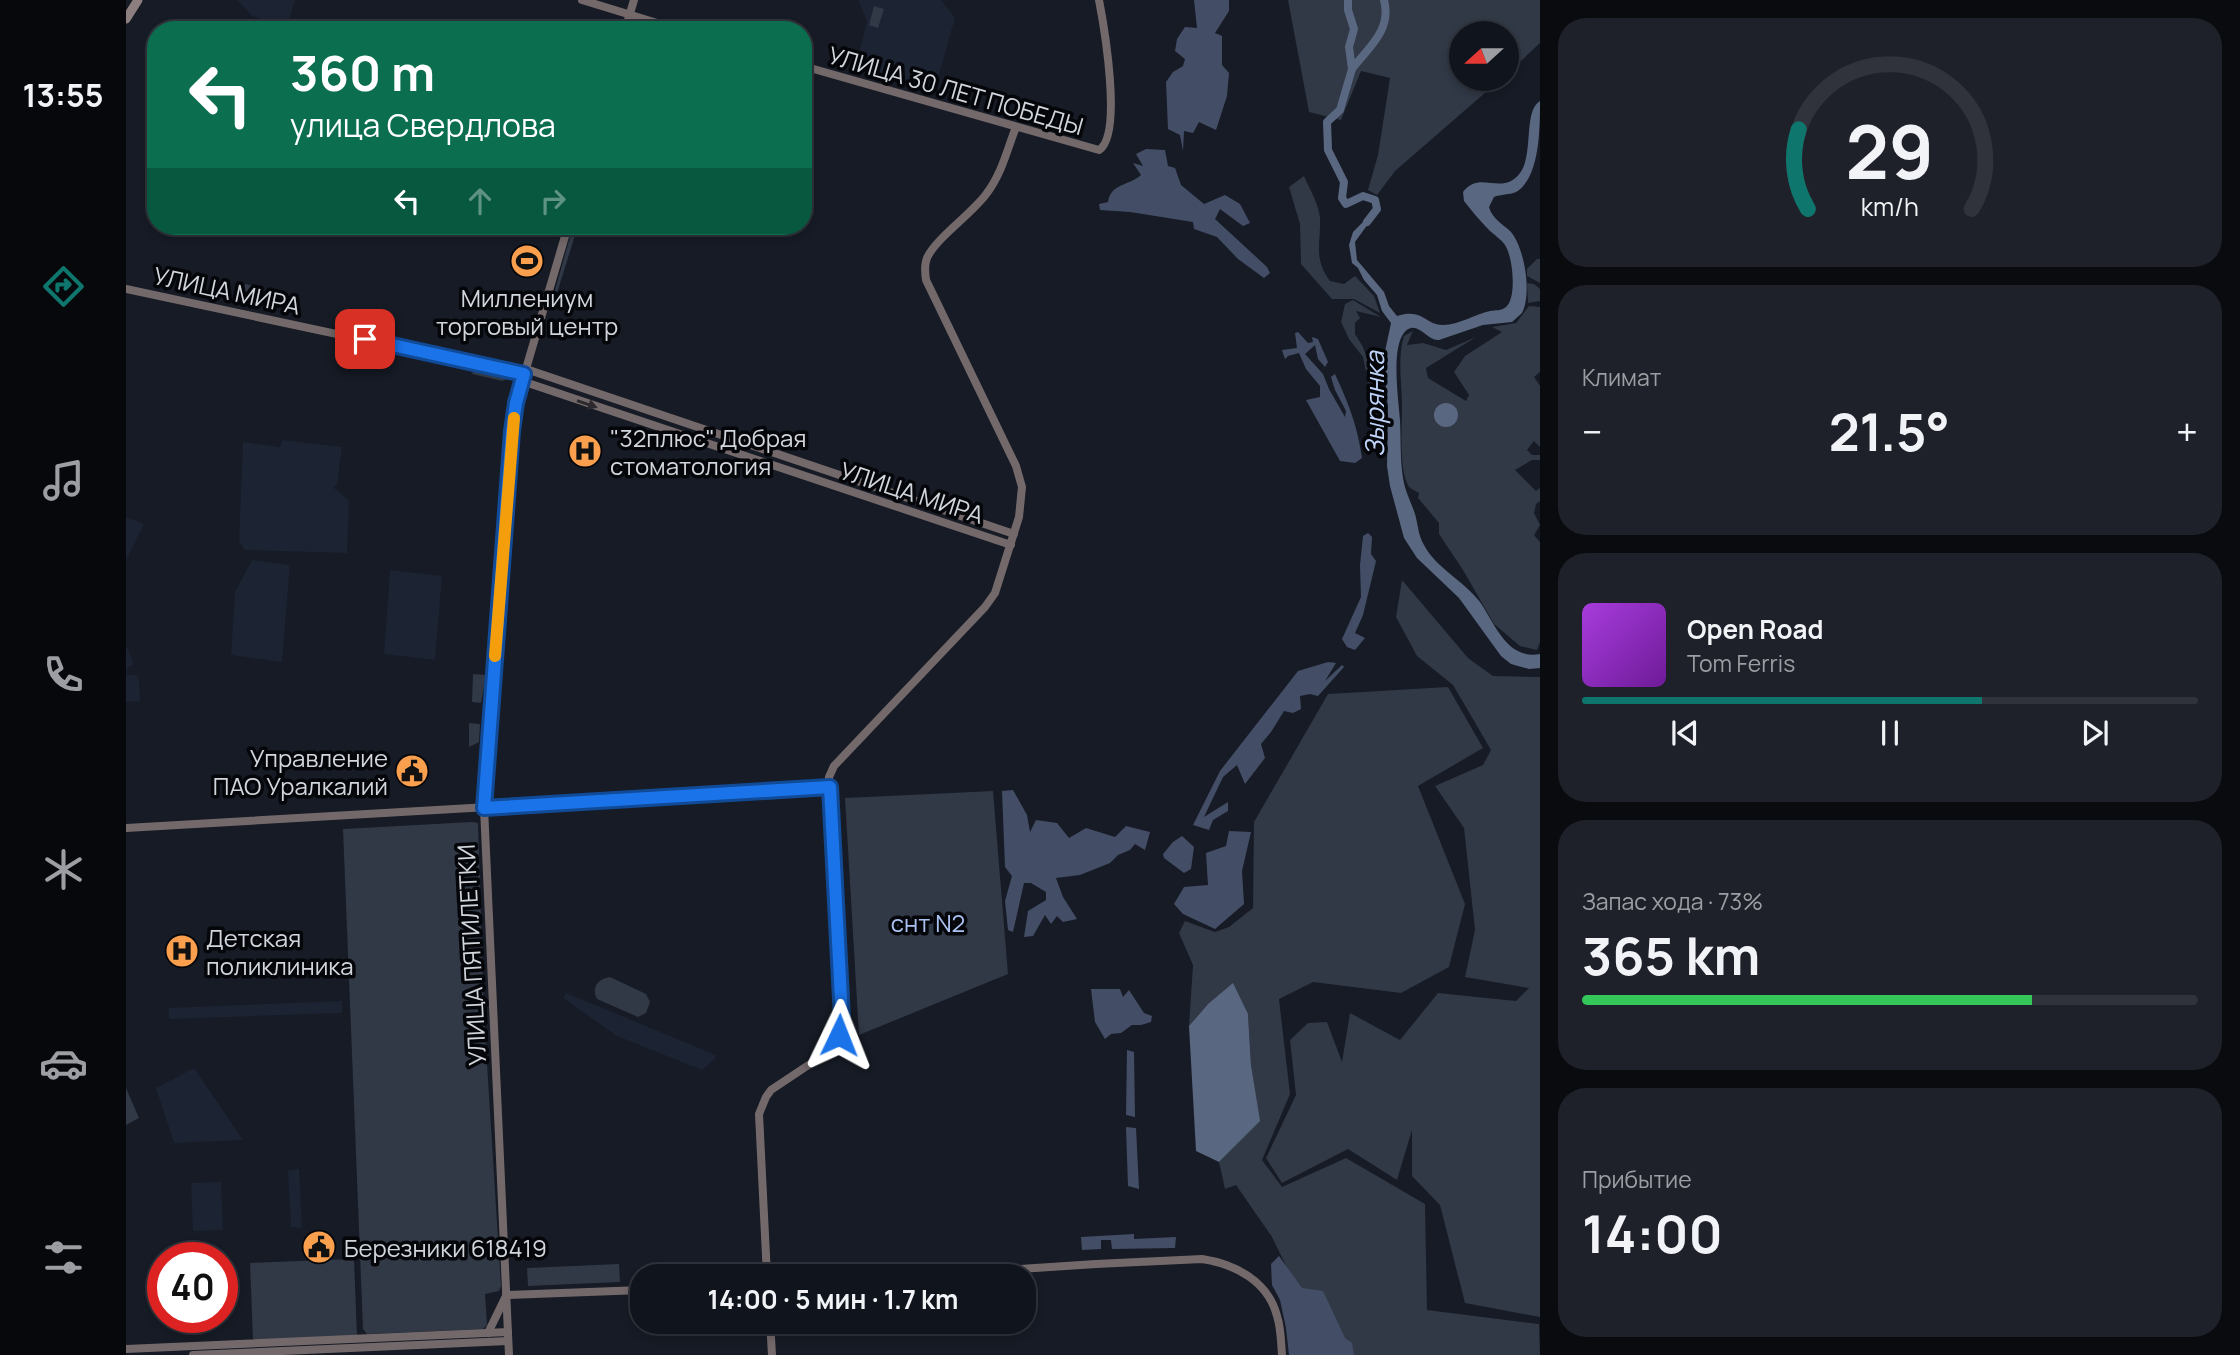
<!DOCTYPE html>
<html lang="ru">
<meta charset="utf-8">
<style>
:root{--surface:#10141c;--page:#1e2129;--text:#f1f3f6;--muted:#9c9ea3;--line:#30333b;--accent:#0f766e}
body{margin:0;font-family:Manrope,sans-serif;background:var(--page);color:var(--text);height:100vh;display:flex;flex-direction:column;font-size:26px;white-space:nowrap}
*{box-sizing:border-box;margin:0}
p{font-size:23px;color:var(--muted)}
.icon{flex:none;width:38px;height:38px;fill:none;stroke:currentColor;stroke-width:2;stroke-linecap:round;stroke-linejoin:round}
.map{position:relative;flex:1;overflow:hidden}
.details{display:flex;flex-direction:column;gap:18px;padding:18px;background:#090b0f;width:700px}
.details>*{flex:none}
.hud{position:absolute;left:21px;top:21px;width:665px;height:214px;border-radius:28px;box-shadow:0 4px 10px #0003,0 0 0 2px var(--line);background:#0b6e4f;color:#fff;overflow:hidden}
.needle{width:46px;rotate:249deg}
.buttons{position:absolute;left:1323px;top:21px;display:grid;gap:14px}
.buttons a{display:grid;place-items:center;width:70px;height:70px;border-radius:50%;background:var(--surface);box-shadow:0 4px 10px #0003,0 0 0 2px var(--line);font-size:35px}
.speed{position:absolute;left:21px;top:1242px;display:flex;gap:14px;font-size:35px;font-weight:700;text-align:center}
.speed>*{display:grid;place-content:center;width:91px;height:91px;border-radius:50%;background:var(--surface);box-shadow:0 4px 10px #0003,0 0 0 2px var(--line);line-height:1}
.speed .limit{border:10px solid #d22;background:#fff;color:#111}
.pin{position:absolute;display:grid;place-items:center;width:60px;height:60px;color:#fff;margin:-30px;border-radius:14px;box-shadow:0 4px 10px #0006}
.me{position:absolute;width:77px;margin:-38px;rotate:2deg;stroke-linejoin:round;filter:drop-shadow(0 0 5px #0008)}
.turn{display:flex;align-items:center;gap:24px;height:147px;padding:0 28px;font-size:32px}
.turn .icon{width:91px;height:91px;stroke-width:2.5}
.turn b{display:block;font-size:49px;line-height:60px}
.lanes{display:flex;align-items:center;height:66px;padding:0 28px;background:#0003;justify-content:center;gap:35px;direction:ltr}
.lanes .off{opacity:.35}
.big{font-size:52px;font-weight:700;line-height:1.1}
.details .card{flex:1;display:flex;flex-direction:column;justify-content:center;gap:10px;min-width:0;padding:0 24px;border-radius:28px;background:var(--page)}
.details .dial{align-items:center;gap:0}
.dial svg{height:182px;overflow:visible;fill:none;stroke:var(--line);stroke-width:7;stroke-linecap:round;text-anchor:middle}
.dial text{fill:var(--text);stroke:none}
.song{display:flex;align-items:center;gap:21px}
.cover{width:84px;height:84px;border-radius:10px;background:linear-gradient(135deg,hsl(280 70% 55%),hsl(280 70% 35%))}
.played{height:7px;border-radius:4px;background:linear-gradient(90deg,var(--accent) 65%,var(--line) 65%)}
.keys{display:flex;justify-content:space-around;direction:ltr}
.heat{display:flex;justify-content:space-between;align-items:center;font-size:38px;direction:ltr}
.charge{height:10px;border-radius:5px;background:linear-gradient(90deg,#34c759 73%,var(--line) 0)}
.trip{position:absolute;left:504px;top:1264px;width:406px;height:70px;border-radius:28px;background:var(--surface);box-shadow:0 4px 10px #0003,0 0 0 2px var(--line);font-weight:700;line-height:70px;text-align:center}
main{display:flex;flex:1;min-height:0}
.tabs{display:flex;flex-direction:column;width:126px;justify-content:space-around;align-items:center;background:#06080b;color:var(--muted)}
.tabs .icon{width:49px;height:49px}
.tabs .current{color:var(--accent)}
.tabs b{font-size:32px;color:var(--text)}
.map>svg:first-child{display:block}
.built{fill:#1c2333}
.green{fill:#313846}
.forest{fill:#434e66}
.water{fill:#5a6780}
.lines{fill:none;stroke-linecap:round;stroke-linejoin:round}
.river{stroke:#5a6780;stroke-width:8}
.secondary{stroke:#74696a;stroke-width:8}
.primary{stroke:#8d7f7f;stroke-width:9}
.oneway{fill:#2c292c}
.route-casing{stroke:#114b97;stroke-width:18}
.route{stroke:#1a73e8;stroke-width:12}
.slow{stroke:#f59e0b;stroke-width:12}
.labels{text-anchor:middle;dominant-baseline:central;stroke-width:7;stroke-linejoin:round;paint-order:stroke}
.street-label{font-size:24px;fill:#d1d5dc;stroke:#05060a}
.poi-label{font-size:24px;fill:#d1d5dc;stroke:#05060a;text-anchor:start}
.park-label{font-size:24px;fill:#aac2f2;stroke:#05060a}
.water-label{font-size:26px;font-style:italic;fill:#bfd3f9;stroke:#05060a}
</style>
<main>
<nav class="tabs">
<b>13:55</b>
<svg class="icon current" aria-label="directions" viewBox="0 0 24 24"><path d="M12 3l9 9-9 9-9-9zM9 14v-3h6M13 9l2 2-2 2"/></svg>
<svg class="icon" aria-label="music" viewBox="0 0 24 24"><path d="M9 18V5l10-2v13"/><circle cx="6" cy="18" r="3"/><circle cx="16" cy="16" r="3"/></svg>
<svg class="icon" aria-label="phone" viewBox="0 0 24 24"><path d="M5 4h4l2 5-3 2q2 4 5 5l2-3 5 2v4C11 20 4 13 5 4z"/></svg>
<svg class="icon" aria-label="climate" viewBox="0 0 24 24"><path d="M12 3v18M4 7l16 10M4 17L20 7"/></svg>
<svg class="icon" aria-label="car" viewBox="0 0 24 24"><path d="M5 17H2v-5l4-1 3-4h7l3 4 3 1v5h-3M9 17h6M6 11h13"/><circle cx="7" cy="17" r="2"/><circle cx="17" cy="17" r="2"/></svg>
<svg class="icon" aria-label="filters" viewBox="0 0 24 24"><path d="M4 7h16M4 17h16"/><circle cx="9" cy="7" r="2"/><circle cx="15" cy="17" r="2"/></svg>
</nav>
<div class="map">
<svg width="1414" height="1355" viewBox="0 0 1414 1355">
<rect width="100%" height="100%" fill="#161b25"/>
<!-- built -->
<g class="built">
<polygon points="111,0 169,0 161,27 126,16"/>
<polygon points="732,0 815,0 829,18 809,89 730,67 741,21"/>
<polygon points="156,440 216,447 211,485 207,487 223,501 221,553 119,550 113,541 117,442 154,447"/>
<polygon points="0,517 18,524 0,561"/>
<polygon points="126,560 164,565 156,662 105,655 109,592"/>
<polygon points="264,570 316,576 309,660 258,654"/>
<polygon points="0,645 8,664 1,668 1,675 10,675 13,680 14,701 0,702"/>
<polygon points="440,993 590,1055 588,1060 576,1070 491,1036 437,998"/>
<polygon points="216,1001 216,1013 43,1019 43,1008"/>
<polygon points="68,1068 117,1140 48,1143 30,1088"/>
<polygon points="173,1169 176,1228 165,1227 162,1170"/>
<polygon points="95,1182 97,1230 67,1231 65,1183"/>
</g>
<!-- green -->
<g class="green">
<polygon points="1162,0 1414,0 1414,43 1381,74 1381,33 1335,33 1335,79 1375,79 1269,171 1251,195 1242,190 1252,155 1264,78 1235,71 1215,120 1183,112"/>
<polygon points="748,6 758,9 752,28 743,25"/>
<path d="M 1178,176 C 1183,188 1193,204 1194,218 C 1195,244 1187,258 1204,281 L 1218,284 L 1229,276 L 1248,296 L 1254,313 L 1228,299 L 1206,299 L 1175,264 L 1174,224 L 1163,187 Z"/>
<polygon points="447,226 452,226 430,296 428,294"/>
<polygon points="1411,259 1414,259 1414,283 1401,276 1401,269"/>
<polygon points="1401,283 1408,284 1414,289 1414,301 1402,303"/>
<polygon points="119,284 138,288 136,299 117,294"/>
<polygon points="1227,300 1255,317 1230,311 1234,318 1229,323 1229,334 1237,347 1249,382 1243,386 1237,357 1223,339 1215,322 1219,304"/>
<path d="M 1403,306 L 1414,307 L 1414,372 L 1408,377 L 1414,386 L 1414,447 L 1408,441 L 1401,450 L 1406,455 L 1414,455 L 1414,460 L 1406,460 L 1389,470 L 1410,491 L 1414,488 L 1414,501 L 1410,504 L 1408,513 L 1414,525 L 1408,535 L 1414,542 L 1414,642 L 1411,650 L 1394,646 L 1368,624 L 1337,570 L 1313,534 L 1313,523 L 1292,498 L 1293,493 C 1288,490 1283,489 1281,483 C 1273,466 1276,426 1276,407 C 1276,382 1271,359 1278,336 L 1287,331 L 1281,345 L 1297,343 L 1320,350 L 1350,337 L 1300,368 L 1302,378 L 1340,401 L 1343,395 L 1328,372 L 1339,356 L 1376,332 L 1366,327 L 1390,323 Z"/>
<polygon points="348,369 381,377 381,379 376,381 346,374"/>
<polygon points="1276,580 1342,658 1367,676 1414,677 1414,1317 1339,1303 1314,1205 1286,1176 1286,1130 1271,1180 1222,1149 1156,1183 1140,1158 1170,1095 1164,1040 1182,1023 1201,1022 1216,1062 1224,1013 1274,1040 1312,993 1390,1001 1403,988 1339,977 1349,930 1338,828 1309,786 1357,765 1365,750 1327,685 1291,656 1270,617"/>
<polygon points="347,674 360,675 355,703 346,702"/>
<polygon points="1322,687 1357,748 1292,786 1339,904 1323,967 1275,993 1187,982 1153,999 1164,1094 1136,1160 1156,1187 1220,1158 1299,1204 1301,1310 1413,1324 1414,1355 1215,1355 1164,1274 1146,1237 1110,1185 1099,1189 1093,1162 1133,1121 1125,1065 1122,1014 1082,1004 1063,1026 1067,965 1053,933 1059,921 1089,932 1103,927 1127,908 1128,822 1202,694"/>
<polygon points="343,723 354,724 353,742 343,747"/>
<polygon points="867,791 882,974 733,1035 719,798"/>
<polygon points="346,822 352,823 358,1016 375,1286 373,1291 359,1294 361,1325 357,1329 241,1334 237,1329 217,829"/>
<path d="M 484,977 L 520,994 L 524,1002 L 520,1013 L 512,1017 L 471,999 C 465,987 472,979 484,977 Z"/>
<polygon points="0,1088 13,1118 0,1125"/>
<polygon points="228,1259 231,1336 127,1341 124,1263"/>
<polygon points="493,1264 494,1282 402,1286 401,1268"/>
</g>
<!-- forest -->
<g class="forest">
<polygon points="1068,0 1103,0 1103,11 1089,33 1096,36 1096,65 1103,73 1101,96 1090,130 1073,122 1067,133 1058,131 1057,151 1054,135 1042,129 1040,82 1047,72 1057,66 1059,59 1049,51 1051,39 1059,27 1071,28"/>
<path d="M 1020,149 L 1039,150 L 1042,166 L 1049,168 L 1055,185 L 1078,204 L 1099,195 L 1114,204 L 1124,223 L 1117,226 L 1094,209 L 1089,219 L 1141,267 L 1144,273 L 1138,278 L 1112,259 L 1091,237 L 1068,229 L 1067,222 L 1004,212 L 974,210 L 973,204 L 982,202 C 985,183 1003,186 1015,175 L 1007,163 L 1017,166 L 1010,154 Z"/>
<path d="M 1172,332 L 1182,343 L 1187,342 L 1186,337 L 1192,339 L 1202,362 L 1199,367 L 1192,359 L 1189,345 L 1179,354 L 1197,374 L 1203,389 L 1219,417 L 1220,411 L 1209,390 L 1205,377 L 1209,374 C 1223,405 1231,424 1236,458 L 1229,463 L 1214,461 L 1180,400 L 1194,397 L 1194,386 L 1180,369 L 1173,353 L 1162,356 L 1159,359 L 1156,350 L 1171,348 L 1169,333 Z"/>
<polygon points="1242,533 1246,537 1245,554 1250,561 1237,615 1229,633 1239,638 1229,650 1221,647 1216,639 1235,597 1234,565 1237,536"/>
<polygon points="1202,662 1210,663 1199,681 1216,665 1218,667 1192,696 1184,694 1174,696 1175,709 1167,713 1158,711 1145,732 1135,744 1139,758 1119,784 1111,765 1097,777 1078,817 1102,802 1102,811 1087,820 1083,830 1067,825 1094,771 1172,671"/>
<polygon points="887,790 901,815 904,832 910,820 931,823 943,838 960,828 989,837 1000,826 1024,832 1019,850 1009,844 1004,850 992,855 984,863 954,875 930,878 937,897 951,919 937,922 931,916 925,924 919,915 907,936 898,937 902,911 920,900 920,892 905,883 898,883 887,932 882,930 879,901 886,876 879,867 876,791"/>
<polygon points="1103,831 1125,832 1116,871 1118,904 1089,929 1057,914 1048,904 1058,887 1082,885 1080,853 1100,846"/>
<polygon points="1056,836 1068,847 1065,869 1058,873 1038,858 1037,854 1047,842"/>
<polygon points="965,989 994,989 997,997 1003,990 1018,1013 1026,1016 1025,1022 1015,1025 1006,1025 995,1033 985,1034 979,1039 969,1022"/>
<polygon points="1001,1050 1008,1052 1009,1117 1000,1115"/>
<polygon points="1000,1127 1010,1128 1013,1189 1002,1186"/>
<polygon points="1008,1234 1008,1239 1050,1237 1049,1248 986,1249 985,1240 975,1240 975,1249 956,1250 955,1237"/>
<polygon points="1153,1256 1176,1288 1197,1291 1219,1338 1226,1343 1228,1355 1163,1355 1160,1328 1154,1300 1146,1285 1145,1264"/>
</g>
<!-- water -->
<g class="water">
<path d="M 1414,101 C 1414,128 1414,178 1390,192 C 1383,195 1375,194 1368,197 L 1363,207 C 1366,219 1377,224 1385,232 C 1399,249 1406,294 1396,313 L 1386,322 L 1357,325 L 1313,340 C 1302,341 1295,326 1285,328 C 1262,334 1273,402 1274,420 C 1275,440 1274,459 1277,478 C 1279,491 1285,502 1289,514 C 1292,524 1292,535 1298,545 C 1310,568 1338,581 1354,602 C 1369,624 1381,660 1414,654 L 1414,668 L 1403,669 L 1385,664 L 1375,656 L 1333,598 L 1291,558 L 1278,538 L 1264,486 L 1261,466 L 1262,408 L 1257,361 L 1265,323 L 1256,311 L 1251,295 L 1238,280 L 1232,268 L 1226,263 L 1223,245 L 1227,232 L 1246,213 L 1247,217 L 1229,242 L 1231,260 L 1258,292 L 1263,306 L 1271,316 C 1298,308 1298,325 1317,325 C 1333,325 1349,314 1364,311 C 1370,310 1375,311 1380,307 C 1391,298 1387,257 1379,245 C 1375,239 1368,235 1363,230 C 1354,221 1346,211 1338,201 L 1337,192 C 1354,169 1376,197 1394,173 C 1408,154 1397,111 1414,101 Z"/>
<circle cx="1320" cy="415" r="12"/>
<polygon points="1107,983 1122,1014 1125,1065 1134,1121 1093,1162 1070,1151 1063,1026 1082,1004"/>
</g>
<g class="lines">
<!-- river -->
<g class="river">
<polyline points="1222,0 1222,10 1228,29 1223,47 1226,69 1214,110 1201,122 1202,150 1218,182 1216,198 1220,204 1237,196 1249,200 1251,209 1241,222"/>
<path d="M 1226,69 C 1243,47 1266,30 1258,0"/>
</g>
<!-- secondary -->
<g class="secondary">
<polyline points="456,0 554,30"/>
<polyline points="499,30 508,0"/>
<path d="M 677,66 L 973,150 C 997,135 978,26 973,0"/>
<polyline points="0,289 398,374"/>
<polyline points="400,369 888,534"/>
<polyline points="396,381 885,545"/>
<polyline points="0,828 704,787"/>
<path d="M 641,1276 L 633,1114 L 640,1097 L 645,1090 L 702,1052 L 708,1045 L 715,1029 L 703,777 L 708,766 L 859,607 L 869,593 L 893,517 L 896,487 L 890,466 L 800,280 C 799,273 798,265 801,258 C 809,239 847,213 861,193 C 876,173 881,150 890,127"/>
<path d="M 788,1276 L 970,1264 L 1076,1259 C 1109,1264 1142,1281 1151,1316 C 1155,1328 1155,1342 1156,1355"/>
<polyline points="380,1295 516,1290"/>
<polyline points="644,1321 646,1355"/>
<polyline points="362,1333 379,1298"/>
<polyline points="0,1349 382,1332"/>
<polyline points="67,1355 382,1341"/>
<polyline points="383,1355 358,808 386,431 392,396 442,226"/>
</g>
<!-- primary -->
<polyline class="primary" points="0,19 12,0"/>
</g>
<!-- one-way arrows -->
<defs><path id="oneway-solid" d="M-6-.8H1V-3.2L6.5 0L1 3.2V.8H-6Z" transform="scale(1.75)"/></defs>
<use class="oneway" href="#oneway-solid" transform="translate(461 404) rotate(19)"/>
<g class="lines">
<defs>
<polyline id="route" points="239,339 398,374 390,403 386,431 358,808 704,787 716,1018 713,1035"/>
</defs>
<!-- route casing -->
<use href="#route" class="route-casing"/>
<!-- route -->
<use href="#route" class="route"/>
<!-- slow -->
<polyline class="slow" points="369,656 388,418"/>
</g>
<!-- icons -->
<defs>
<symbol id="stadium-disc" viewBox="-11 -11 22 22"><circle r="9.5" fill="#fa9f4e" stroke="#05060a"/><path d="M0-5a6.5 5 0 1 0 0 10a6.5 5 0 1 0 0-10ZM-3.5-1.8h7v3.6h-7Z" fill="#111"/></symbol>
<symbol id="hospital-disc" viewBox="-11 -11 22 22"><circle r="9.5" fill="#fa9f4e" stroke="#05060a"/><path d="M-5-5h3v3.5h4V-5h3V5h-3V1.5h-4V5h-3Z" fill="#111"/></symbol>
<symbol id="civic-disc" viewBox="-11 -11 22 22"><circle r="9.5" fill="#fa9f4e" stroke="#05060a"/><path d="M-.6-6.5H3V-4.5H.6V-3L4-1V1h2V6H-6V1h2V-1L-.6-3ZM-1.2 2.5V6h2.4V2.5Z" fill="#111"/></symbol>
</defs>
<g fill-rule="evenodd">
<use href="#stadium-disc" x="382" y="242" width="38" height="38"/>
<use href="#hospital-disc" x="440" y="432" width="38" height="38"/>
<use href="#civic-disc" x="267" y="752" width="38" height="38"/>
<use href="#hospital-disc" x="37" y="932" width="38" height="38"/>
<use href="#civic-disc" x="174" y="1228" width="38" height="38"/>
</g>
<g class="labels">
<!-- street labels -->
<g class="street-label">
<text transform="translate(830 90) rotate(16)">УЛИЦА 30 ЛЕТ ПОБЕДЫ</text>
<text transform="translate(101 290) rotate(12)">УЛИЦА МИРА</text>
<text transform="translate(786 492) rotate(18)">УЛИЦА МИРА</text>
<text transform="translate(345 955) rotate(-93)">УЛИЦА ПЯТИЛЕТКИ</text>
</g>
<!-- poi labels -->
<g class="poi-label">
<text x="401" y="297" text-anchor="middle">Миллениум<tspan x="401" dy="28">торговый центр</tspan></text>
<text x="484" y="437">"32плюс" Добрая<tspan x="484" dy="28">стоматология</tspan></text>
<text x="262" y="757" text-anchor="end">Управление<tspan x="262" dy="28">ПАО Уралкалий</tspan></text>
<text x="80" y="937">Детская<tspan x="80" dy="28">поликлиника</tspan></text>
<text x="218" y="1247">Березники 618419</text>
</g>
<!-- park labels -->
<g class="park-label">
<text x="802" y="922">снт N2</text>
</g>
<!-- water labels -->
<g class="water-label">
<text transform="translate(1248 404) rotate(-90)">Зырянка</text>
</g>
</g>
</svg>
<div class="buttons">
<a><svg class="needle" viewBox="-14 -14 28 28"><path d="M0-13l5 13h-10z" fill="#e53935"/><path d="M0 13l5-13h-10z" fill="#9c9ea3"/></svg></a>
</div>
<div class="speed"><div class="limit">40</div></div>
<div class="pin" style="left:239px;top:339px;background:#d93025"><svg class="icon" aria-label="arrive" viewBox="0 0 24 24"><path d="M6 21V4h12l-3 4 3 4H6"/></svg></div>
<svg class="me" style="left:713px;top:1035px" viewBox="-20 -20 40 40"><path d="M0-17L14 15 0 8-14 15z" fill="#1a73e8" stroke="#fff" stroke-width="4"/></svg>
<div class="trip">14:00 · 5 мин · 1.7 km</div>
<div class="hud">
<div class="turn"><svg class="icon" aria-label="left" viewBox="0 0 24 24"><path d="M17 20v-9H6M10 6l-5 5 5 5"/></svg><div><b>360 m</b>улица Свердлова</div></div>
<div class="lanes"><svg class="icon" aria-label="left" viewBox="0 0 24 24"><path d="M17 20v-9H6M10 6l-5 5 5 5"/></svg><svg class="icon off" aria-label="ahead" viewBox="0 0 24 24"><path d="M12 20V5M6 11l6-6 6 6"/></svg><svg class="icon off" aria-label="right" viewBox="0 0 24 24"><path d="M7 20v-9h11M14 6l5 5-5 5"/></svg></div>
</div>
</div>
<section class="details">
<div class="card dial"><svg viewBox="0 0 100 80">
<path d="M14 69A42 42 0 1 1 86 69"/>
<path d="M14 69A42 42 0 0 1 10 34" stroke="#0f766e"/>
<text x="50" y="56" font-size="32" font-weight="700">29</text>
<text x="50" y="72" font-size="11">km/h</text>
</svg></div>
<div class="card"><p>Климат</p>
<div class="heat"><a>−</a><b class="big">21.5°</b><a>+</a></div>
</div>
<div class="card">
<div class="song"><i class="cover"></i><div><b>Open Road</b><p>Tom Ferris</p></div></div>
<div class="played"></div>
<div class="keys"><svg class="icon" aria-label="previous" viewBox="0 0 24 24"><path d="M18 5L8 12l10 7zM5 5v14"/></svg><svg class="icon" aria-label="pause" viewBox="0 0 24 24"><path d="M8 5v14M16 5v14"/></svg><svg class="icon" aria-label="next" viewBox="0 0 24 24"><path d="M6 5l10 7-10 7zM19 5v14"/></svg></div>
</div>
<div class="card"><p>Запас хода · 73%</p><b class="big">365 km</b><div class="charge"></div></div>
<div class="card"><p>Прибытие</p><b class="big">14:00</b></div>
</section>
</main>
